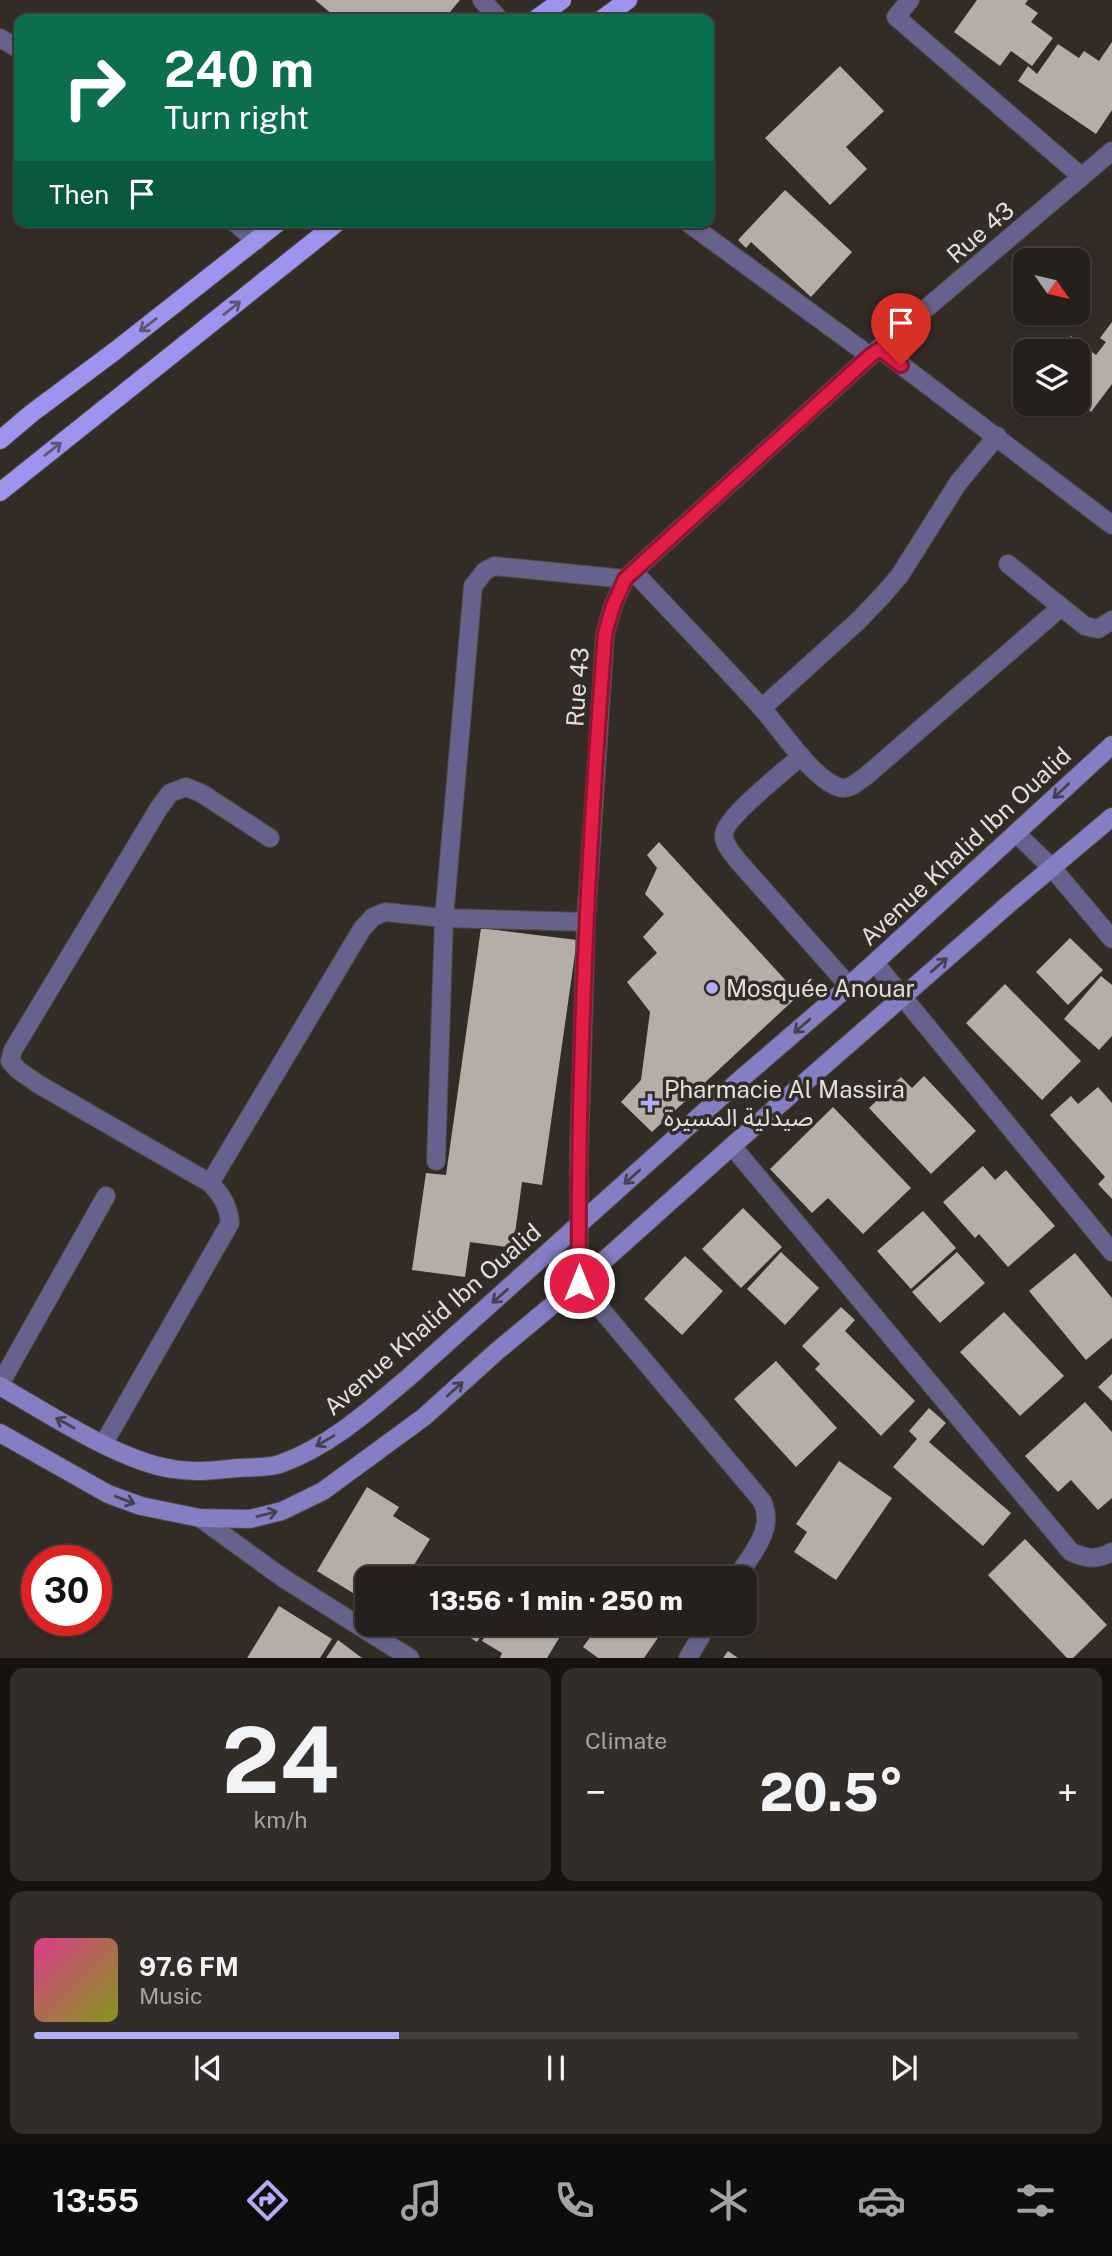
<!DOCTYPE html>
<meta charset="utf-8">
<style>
:root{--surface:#26201c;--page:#322d29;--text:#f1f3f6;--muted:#a4a3a3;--line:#423e3b;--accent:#b4acf9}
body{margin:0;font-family:"Public Sans","Noto Sans Arabic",sans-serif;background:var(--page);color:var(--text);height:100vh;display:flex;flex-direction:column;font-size:26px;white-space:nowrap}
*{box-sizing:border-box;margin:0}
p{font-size:23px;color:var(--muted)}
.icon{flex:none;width:38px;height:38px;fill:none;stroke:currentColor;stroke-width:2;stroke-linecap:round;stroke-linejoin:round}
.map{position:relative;height:1658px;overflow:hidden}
.sheet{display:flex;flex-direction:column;gap:10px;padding:10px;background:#15120f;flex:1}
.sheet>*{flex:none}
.top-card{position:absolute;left:14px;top:14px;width:700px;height:214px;border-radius:14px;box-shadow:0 2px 5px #0004,0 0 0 2px var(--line);background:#0b6e4f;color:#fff;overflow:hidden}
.needle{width:46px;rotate:124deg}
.tools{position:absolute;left:1013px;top:248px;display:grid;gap:14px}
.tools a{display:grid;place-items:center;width:77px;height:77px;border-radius:14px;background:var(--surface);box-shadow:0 2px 5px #0004,0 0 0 2px var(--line);font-size:35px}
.speed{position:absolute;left:21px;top:1545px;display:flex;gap:14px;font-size:35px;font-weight:700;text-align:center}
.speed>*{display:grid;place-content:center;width:91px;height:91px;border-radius:50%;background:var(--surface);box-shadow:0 2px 5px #0004,0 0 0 2px var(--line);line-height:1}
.speed .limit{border:10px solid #d22;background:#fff;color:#111}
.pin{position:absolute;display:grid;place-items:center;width:60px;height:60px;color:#fff;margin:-72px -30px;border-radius:50% 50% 50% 0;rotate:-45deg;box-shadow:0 0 7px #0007}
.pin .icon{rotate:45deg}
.me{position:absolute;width:77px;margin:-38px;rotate:0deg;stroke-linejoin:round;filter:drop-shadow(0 0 5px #0008)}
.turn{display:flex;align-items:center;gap:24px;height:147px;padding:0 35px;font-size:32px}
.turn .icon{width:91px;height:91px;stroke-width:2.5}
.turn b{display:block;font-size:49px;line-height:60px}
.then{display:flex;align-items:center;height:66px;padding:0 35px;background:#0003;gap:14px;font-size:26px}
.big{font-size:52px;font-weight:800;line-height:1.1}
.sheet .card{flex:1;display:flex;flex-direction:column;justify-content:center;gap:10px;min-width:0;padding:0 24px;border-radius:14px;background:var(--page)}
.sheet .dial{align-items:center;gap:0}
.dial b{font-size:91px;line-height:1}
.song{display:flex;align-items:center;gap:21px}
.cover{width:84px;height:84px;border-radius:10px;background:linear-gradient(135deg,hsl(330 70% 55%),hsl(70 70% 35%))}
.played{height:7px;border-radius:4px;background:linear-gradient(90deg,var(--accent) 35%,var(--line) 35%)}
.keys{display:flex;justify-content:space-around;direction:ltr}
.heat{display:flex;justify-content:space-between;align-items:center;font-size:38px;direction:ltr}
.sheet .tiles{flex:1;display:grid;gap:10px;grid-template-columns:1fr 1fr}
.card:last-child{grid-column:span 2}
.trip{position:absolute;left:355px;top:1566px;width:402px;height:70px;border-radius:14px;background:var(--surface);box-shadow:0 2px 5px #0004,0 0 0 2px var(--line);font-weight:800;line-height:70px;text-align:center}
.menu{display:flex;height:112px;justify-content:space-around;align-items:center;background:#0f0d0b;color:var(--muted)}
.menu .icon{width:49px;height:49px}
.menu .on{color:var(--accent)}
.menu b{font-size:32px;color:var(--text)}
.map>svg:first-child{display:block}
.building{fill:#b7ada7}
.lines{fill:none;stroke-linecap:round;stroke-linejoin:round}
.pedestrian-casing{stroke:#4e4843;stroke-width:20}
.minor-casing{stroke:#4e4843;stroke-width:20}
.secondary-casing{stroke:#4e4843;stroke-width:20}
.primary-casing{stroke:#4e4843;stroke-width:20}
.pedestrian{stroke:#66628d;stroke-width:18}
.minor{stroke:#66628d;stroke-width:18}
.secondary{stroke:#867ec3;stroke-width:18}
.primary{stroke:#9f94ed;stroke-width:18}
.oneway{stroke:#5e5576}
.oneway2{stroke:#47404d}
.route-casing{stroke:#92132f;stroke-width:18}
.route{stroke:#e11d48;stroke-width:12}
.poi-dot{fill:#b4acf9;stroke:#322b26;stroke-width:2.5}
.labels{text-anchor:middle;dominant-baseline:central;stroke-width:7;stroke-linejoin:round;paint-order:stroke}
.street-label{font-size:24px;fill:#e4dfdc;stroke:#322b26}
.poi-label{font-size:24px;fill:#e4dfdc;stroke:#322b26;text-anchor:start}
</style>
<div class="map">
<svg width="1112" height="1658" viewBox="0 0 1112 1658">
<rect width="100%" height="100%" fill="#322b26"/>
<!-- building -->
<g class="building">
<polygon points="315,0 460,0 444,19 338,19"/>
<polygon points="977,0 1028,0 1025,4 1038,13 1031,22 1053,38 1032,66 1011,51 1000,66 954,32"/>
<polygon points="1112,42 1112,110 1096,134 1018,81 1028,66 1037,74 1058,44 1079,58 1084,51 1099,61"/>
<polygon points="840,66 884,111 846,147 867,169 830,205 765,138"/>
<polygon points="785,190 852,252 811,297 751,242 746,248 738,240"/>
<polygon points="1112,322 1112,384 1091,412 1078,402 1078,352 1059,352 1071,336 1096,355 1106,342 1100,338"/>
<polygon points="659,842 799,995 652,1132 621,1102 641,1080 650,1012 627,982 657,953 643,937 664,914 645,894 657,868 647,855"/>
<polygon points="481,928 577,940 542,1185 522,1182 513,1248 470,1242 465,1277 412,1270 426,1173 446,1175"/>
<polygon points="1070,938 1103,970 1068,1005 1036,972"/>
<polygon points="1101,976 1112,985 1112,1036 1099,1050 1064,1019"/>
<polygon points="1005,984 1081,1061 1042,1100 966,1023"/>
<polygon points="924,1076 976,1131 931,1174 869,1108 901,1077 912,1088"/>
<polygon points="1098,1087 1112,1103 1112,1199 1098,1184 1105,1177 1050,1115 1071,1096 1078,1104"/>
<polygon points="833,1107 911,1188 863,1234 828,1198 812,1213 770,1169"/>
<polygon points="983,1166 995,1180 1006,1170 1055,1226 1008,1267 979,1234 975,1238 943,1202"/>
<polygon points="743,1208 782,1247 741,1288 702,1249"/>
<polygon points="923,1211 956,1248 911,1289 877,1251"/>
<polygon points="781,1252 819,1288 785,1325 747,1289"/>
<polygon points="957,1252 985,1283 940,1323 912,1292"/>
<polygon points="1075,1253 1112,1298 1112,1338 1086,1360 1029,1291"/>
<polygon points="685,1256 723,1291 682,1335 644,1299"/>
<polygon points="841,1307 855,1320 845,1331 915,1401 881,1436 815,1369 820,1364 802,1346"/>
<polygon points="1004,1312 1064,1376 1020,1416 960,1352"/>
<polygon points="776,1361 837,1428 796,1467 734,1399"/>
<polygon points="1112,1374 1112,1401 1098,1387"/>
<polygon points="1085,1402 1112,1432 1112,1498 1098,1510 1071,1480 1058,1492 1025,1456"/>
<polygon points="929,1408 946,1423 929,1442 1011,1513 983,1546 893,1467 917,1439 909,1431"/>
<polygon points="839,1461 892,1498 836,1580 794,1552 807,1532 796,1524"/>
<polygon points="367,1487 399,1507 393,1516 430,1539 406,1578 368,1578 366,1601 317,1571"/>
<polygon points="1025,1539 1107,1625 1073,1658 1067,1658 988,1575"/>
<polygon points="452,1565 474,1578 444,1578"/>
<polygon points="279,1606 332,1639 320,1658 247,1658"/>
<polygon points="448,1624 488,1624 477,1642"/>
<polygon points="493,1624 543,1624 561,1635 547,1658 500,1658 502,1653 482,1641"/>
<polygon points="600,1624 645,1624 660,1635 644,1658 598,1658 583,1647"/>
<polygon points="338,1640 362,1658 326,1658"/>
<polygon points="728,1651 738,1658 723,1658"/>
</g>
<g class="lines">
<defs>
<polyline id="pedestrian" points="910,0 896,17 1082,177"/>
<g id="minor">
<polyline points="482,0 499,19"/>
<polyline points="0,38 19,49"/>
<polyline points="234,222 256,241"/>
<polyline points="687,222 870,356"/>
<polyline points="880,349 1112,525"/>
<polyline points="1008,564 1085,626 1098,629 1112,620"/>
<path d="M 634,572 C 676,617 719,661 760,706 C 780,728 811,777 838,787 C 849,791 857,782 866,776 L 1060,608"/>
<polyline points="762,708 858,621 883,595 900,575 958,483 997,436"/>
<path d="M 801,756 C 786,770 721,820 724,837 C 725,846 733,854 738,861 L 849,986"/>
<polyline points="1016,833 1053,869 1112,939"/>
<polyline points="875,963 1112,1252"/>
<path d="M 732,1146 L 1071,1552 C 1087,1559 1097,1560 1112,1552"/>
<polyline points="436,1161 444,918 473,586 485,571 494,566 625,579"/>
<polyline points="210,1183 38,1084 18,1070 10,1061 13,1050 159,808 170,793 186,787 201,793 270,838"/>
<polyline points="0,1384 106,1196"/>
<path d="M 104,1443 L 230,1223 C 228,1204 222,1196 210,1183 L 362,929 L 373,917 L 385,912 L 444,918 L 586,922"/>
<polyline points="200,1518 283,1578 410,1658"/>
<path d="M 736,1578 C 751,1555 776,1529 762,1501 L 579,1283 L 579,1156 L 586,922 L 605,634 L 613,606 L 625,579 L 870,356 L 1112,151"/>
<polyline points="688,1658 708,1624"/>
</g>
<g id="secondary">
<path d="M 0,1386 C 47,1413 121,1462 173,1469 C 195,1473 216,1470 238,1468 C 251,1467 268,1468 280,1464 C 330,1446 370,1410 409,1377 L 742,1078 L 849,986 L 1112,745"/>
<polyline points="0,1433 108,1494 141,1506 200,1518 250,1519 282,1511 323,1491 424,1417 496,1352 579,1283 732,1146 1011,902 1112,817"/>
</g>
<g id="primary">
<polyline points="536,19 562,0"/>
<polyline points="602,19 628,0"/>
<polyline points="0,440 32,413 115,351 279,222"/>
<polyline points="0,492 338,222"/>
</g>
</defs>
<!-- pedestrian casing -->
<use href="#pedestrian" class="pedestrian-casing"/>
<!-- minor casing -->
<use href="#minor" class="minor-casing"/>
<!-- secondary casing -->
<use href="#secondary" class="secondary-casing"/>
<!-- primary casing -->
<use href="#primary" class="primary-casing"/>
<!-- pedestrian -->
<use href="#pedestrian" class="pedestrian"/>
<!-- minor -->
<use href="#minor" class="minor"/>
<!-- secondary -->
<use href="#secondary" class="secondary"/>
<!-- primary -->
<use href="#primary" class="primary"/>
</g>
<!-- one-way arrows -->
<defs><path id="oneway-shaft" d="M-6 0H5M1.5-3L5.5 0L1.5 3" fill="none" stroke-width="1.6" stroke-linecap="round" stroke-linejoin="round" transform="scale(1.75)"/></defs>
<g class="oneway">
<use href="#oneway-shaft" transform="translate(232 308) rotate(-39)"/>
<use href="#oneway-shaft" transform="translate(148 325) rotate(142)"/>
<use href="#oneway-shaft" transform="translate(53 449) rotate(-38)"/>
</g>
<g class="oneway2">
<use href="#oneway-shaft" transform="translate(1061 791) rotate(137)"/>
<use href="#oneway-shaft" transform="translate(939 965) rotate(-41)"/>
<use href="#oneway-shaft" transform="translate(802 1026) rotate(139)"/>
<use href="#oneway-shaft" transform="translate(632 1177) rotate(138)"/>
<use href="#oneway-shaft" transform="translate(500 1296) rotate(138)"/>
<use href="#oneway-shaft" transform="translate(455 1389) rotate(-42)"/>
<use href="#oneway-shaft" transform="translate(65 1423) rotate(-151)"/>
<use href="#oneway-shaft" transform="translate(325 1441) rotate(149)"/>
<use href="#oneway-shaft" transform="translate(125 1500) rotate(21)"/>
<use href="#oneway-shaft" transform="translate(267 1514) rotate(-15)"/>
</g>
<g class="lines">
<defs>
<path id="route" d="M 579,1283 C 577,1067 588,850 605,634 L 613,606 L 625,579 L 870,356 L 880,349 L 901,365"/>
</defs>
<!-- route casing -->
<use href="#route" class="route-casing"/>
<!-- route -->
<use href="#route" class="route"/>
</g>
<!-- markers -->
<g class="poi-dot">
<circle cx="712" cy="988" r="7"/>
<path d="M646.5 1092.5h7v7h7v7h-7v7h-7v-7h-7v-7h7z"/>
</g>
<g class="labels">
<!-- street labels -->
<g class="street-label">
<text transform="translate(980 232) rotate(-41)">Rue 43</text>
<text transform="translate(577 687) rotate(-86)">Rue 43</text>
<text transform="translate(965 846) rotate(-43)">Avenue Khalid Ibn Oualid</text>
<text transform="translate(432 1319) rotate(-41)">Avenue Khalid Ibn Oualid</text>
</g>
<!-- poi labels -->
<g class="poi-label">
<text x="726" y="988">Mosquée Anouar</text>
<text x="664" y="1089">Pharmacie Al Massira<tspan x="664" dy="28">صيدلية المسيرة</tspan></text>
</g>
</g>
</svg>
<div class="tools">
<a><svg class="needle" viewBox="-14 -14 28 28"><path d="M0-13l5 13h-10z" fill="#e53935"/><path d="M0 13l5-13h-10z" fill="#a4a3a3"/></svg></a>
<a><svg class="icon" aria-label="layers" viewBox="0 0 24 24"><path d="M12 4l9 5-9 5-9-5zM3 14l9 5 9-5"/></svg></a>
</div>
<div class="speed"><div class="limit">30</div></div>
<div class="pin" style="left:901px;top:365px;background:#d93025"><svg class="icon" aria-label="arrive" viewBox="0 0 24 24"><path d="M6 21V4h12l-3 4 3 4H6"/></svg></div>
<svg class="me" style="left:579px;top:1283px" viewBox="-20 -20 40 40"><circle r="17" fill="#e11d48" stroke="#fff" stroke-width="3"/><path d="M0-11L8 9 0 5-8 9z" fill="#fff"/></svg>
<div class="trip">13:56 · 1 min · 250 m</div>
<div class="top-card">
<div class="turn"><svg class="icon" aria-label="right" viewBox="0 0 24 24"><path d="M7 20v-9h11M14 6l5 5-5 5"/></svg><div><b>240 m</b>Turn right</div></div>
<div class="then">Then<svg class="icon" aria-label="arrive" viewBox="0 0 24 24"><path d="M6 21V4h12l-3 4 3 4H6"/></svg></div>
</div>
</div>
<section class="sheet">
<div class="tiles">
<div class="card dial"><b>24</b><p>km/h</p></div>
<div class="card"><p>Climate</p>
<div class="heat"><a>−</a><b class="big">20.5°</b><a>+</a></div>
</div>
<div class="card">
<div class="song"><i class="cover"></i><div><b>97.6 FM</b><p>Music</p></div></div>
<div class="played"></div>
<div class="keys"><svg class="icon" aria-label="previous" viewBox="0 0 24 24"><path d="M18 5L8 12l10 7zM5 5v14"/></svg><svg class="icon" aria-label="pause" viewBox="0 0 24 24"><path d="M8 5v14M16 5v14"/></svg><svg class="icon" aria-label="next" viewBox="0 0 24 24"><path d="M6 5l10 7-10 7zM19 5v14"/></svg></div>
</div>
</div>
</section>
<nav class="menu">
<b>13:55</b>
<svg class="icon on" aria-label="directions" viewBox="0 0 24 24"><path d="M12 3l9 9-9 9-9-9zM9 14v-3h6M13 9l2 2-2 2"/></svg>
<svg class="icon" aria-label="music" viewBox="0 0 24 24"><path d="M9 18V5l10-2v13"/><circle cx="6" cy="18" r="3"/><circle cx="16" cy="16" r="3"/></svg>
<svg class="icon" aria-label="phone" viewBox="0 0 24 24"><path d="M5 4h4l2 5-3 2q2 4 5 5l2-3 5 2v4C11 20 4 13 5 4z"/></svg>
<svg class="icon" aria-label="climate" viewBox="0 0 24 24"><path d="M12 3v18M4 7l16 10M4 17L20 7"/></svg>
<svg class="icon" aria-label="car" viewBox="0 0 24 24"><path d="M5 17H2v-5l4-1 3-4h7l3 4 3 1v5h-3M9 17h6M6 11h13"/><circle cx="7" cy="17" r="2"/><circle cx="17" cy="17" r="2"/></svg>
<svg class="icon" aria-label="filters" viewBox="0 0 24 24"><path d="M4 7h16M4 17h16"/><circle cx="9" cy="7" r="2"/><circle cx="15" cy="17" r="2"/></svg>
</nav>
